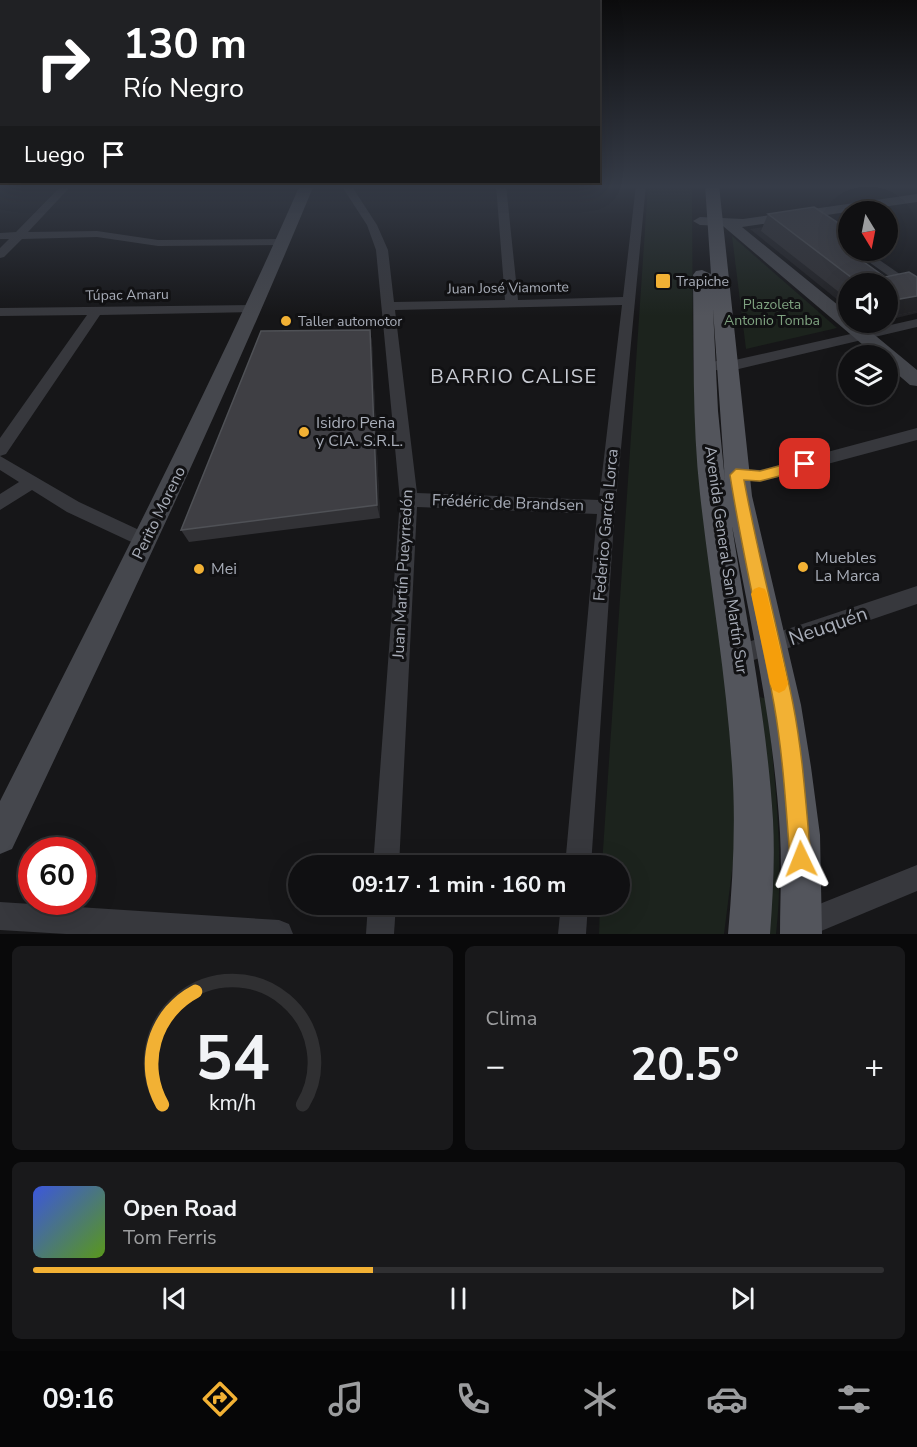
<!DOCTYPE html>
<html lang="es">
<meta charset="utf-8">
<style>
:root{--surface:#101012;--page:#19191b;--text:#f1f3f6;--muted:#9c9d9f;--line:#303032;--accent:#f2b134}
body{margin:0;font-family:"Nunito Sans",sans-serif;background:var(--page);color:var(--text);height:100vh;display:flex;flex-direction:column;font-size:22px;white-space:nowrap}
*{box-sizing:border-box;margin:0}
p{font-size:20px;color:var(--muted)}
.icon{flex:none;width:33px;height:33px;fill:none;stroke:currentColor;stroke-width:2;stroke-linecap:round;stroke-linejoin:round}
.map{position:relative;height:934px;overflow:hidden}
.panel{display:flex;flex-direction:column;gap:12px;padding:12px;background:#09090a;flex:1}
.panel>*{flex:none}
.banner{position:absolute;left:0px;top:0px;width:600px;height:183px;box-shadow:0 6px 24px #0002,0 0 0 2px var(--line);background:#202124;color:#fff;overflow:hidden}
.needle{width:39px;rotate:170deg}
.tools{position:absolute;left:838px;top:201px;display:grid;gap:12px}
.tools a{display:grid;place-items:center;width:60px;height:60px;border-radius:50%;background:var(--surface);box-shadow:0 6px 24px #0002,0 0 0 2px var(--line);font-size:30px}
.speed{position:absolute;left:18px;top:837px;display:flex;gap:12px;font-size:30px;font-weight:700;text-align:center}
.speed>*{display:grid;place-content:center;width:78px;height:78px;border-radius:50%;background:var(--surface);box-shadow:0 6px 24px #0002,0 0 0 2px var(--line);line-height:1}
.speed .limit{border:9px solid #d22;background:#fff;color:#111}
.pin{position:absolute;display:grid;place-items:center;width:51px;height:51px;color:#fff;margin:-26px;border-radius:12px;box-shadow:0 3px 9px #0006}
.me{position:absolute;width:66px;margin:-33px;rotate:358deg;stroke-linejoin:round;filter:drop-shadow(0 0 4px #0008)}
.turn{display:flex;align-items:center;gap:21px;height:126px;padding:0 24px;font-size:27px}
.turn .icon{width:78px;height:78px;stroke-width:2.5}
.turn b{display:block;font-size:42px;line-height:51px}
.then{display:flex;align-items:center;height:57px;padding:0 24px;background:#0003;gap:12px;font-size:22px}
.big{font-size:45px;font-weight:700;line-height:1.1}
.panel .widget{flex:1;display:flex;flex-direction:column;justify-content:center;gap:9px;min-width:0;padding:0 21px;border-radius:9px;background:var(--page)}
.panel .dial{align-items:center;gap:0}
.dial svg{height:156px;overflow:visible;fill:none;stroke:var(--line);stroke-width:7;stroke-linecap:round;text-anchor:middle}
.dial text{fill:var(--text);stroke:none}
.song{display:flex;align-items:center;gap:18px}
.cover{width:72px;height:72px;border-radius:9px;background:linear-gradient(135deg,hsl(230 70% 55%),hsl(90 70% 35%))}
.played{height:6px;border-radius:3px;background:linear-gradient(90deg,var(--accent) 40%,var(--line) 40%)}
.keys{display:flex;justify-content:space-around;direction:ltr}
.heat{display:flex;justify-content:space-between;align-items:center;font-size:33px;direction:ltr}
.panel .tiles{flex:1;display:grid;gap:12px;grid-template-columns:1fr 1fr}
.widget:last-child{grid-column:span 2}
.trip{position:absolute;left:288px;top:855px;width:342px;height:60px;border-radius:30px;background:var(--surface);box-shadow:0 6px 24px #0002,0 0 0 2px var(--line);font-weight:700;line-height:60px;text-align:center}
.tab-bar{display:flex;height:96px;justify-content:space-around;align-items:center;background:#060607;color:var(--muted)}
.tab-bar .icon{width:42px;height:42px}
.tab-bar .current{color:var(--accent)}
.tab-bar b{font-size:27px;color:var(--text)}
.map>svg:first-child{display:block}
.built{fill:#222225}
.green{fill:#1c231d}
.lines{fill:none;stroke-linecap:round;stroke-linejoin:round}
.street{fill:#37383d;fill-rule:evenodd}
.secondary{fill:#45474d;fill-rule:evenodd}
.primary{fill:#53555c;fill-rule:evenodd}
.wall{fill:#323236}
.shaded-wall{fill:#212124}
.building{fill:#3f3f44;stroke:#4f5156;stroke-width:1.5}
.route{fill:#f2b134;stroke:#9d7322;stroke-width:1.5}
.slow{fill:#f59e0b}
.poi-dot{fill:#f2b134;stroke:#111113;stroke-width:2}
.labels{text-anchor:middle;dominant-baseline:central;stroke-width:6;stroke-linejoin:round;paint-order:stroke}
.far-poi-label{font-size:14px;fill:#a8adb8;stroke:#111113;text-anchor:start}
.far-street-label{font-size:14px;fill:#a8adb8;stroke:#111113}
.far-park-label{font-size:14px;fill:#7fa381;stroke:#111113}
.poi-label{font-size:16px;fill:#a8adb8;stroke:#111113;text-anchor:start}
.street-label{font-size:16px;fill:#a8adb8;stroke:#111113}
.quarter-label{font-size:20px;letter-spacing:1.5px;fill:#c9ccd4;stroke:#111113}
.near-street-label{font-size:20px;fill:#a8adb8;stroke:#111113}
</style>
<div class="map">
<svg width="917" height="934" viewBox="0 0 917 934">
<rect width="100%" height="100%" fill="#161618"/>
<!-- built -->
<polygon class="built" points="805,221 917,300 917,313 888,320 888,284 849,284 849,309 750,229"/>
<!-- green -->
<g class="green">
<polygon points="648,185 692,185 693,360 698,468 733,707 735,847 724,934 599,934 600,905 620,904 620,866 602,865"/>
<polygon points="732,236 837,328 746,349"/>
<path d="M 760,697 L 767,699 C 774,777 785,855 776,934 L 767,934 L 766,773 Z"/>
</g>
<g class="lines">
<!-- street -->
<g class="street">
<polygon points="62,185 72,185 28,232 97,231 158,240 281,239 287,242 281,245 158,246 97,237 22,239 4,257 0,258 0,248 9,239 0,239 0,233 16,232"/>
<path d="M 341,185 L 351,185 L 377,225 L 388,250 L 394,302 L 505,300 L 496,185 L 506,185 L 518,300 L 623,297 L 636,185 L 646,185 L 614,522 L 591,866 L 565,866 L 597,514 L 417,507 L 399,866 L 373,866 L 400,500 L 376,250 L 367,225 ZM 622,305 L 599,500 L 417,493 L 395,310 Z"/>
<polygon points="852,250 865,250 917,286 917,296"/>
<polygon points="254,305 258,306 260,309 258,312 100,315 6,454 0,456 79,502 152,536 155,541 152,546 146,549 140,546 67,512 32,490 0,510 0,494 19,482 0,470 0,438 87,315 0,316 0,308"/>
<polygon points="917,319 917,327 726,372 711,369 709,366 716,361 726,362"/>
<polygon points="917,428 917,440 760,482 723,478 721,474 723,470 729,468 760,470"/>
<polygon points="917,586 917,604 739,665 732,662 728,655 732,648 739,645"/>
<polygon points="917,865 917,891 814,934 792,934 788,925 792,915"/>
<polygon points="0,902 279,920 289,924 293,934 66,934 0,930"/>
<polygon points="368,904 396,904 394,934 366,934"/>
<polygon points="561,904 588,904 586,934 558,934"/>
</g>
<!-- secondary -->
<g class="secondary">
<path d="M 300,185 L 314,185 C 221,410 116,629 12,849 L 0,854 L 0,801 C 103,597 208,394 300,185 Z"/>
<polygon points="917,194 917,202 742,227 849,314 849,322 859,322 917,370 917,386 910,385 888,366 888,356 876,356 723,226 700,225 693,221 700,217 743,219"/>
</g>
<!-- primary -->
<path class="primary" d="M 705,185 L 719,185 L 752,496 L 801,705 L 811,767 L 820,835 L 822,934 L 780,934 C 780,901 782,867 780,833 C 774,729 752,628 732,526 C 747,624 767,721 773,820 C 775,858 773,896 770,934 L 728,934 C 733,878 736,822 732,766 C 726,674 710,584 700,494 C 692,421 694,348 693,275 L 696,271 L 702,270 L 711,274 ZM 713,309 L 725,481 L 718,411 Z"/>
</g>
<!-- wall -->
<g class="wall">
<polygon points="814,207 849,230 849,250 870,250 864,262 885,277 909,272 917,277 917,311 888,317 888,284 849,284 849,300 761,231 768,214"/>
<polygon points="370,330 372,343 380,518 189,542 181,530"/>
</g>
<!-- shaded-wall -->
<g class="shaded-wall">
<polygon points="847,250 870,250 863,263"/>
<polygon points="917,296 917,311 888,317 888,301"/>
<polygon points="370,330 372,343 380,518 377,505"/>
</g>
<!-- building -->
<g class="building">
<polygon points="814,207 849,230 849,250 847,250 885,277 909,272 917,277 917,296 888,301 888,284 860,284 768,214"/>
<polygon points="370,330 377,505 181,530 261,331"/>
</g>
<!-- sky -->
<linearGradient id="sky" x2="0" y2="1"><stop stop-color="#0c0c0d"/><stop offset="0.59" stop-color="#363c48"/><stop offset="1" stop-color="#363c48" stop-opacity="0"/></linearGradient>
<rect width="917" height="316" fill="url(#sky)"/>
<!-- route -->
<path class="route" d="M 805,459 L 810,460 L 812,464 L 810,468 L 760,481 L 744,480 C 758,556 778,629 793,704 C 803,755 806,807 811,859 L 808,866 L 801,870 L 793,866 L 790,859 C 786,807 783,755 774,704 C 760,627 742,552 730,475 L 736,469 L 760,471 Z"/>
<!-- slow -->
<polygon class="slow" points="759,587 765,589 767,594 788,684 785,690 779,693 773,690 770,684 751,594 754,589"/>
<!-- markers -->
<g class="poi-dot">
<rect x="655" y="273" width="16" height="16" rx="3"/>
<circle cx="286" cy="321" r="6"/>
<circle cx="304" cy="432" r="6"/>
<circle cx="803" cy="567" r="6"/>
<circle cx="199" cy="569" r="6"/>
</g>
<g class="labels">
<!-- far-poi labels -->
<g class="far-poi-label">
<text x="676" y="281">Trapiche</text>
<text x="298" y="321">Taller automotor</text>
</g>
<!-- far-street labels -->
<g class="far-street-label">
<text transform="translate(508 288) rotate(-1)">Juan José Viamonte</text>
<text transform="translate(127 295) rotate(-1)">Túpac Amaru</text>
</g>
<!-- far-park labels -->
<g class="far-park-label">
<text x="772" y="304">Plazoleta<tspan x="772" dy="16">Antonio Tomba</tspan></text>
</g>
<!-- poi labels -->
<g class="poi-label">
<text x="316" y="423">Isidro Peña<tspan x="316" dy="18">y CIA. S.R.L.</tspan></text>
<text x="815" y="558">Muebles<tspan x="815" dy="18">La Marca</tspan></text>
<text x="211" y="569">Mei</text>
</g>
<!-- street labels -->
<g class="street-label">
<text transform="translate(508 503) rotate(2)">Frédéric de Brandsen</text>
<text transform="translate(159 513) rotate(-64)">Perito Moreno</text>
<text transform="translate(606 525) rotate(-85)">Federico García Lorca</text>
<text transform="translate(726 560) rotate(82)">Avenida General San Martín Sur</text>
<text transform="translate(403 574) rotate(-87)">Juan Martín Pueyrredón</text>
</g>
<!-- quarter labels -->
<g class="quarter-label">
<text x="514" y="376">BARRIO CALISE</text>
</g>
<!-- near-street labels -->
<g class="near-street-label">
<text transform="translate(828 626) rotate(-19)">Neuquén</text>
</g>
</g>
</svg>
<div class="tools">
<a><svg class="needle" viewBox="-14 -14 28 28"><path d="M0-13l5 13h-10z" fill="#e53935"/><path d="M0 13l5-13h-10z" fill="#9c9d9f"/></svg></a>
<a><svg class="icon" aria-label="sound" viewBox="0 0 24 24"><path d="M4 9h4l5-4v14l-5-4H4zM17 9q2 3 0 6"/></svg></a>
<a><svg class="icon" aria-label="layers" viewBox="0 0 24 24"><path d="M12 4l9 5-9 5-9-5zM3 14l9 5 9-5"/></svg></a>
</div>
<div class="speed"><div class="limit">60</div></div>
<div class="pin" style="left:805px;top:464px;background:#d93025"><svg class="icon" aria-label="arrive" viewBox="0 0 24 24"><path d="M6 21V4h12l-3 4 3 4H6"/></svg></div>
<svg class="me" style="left:801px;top:859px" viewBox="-20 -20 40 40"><path d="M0-17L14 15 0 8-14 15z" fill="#f2b134" stroke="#fff" stroke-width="4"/></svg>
<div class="trip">09:17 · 1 min · 160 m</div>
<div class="banner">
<div class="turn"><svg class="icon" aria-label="right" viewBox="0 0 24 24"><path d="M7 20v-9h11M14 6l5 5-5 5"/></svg><div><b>130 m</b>Río Negro</div></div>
<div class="then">Luego<svg class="icon" aria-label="arrive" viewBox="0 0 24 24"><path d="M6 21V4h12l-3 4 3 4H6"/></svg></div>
</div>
</div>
<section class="panel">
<div class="tiles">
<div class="widget dial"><svg viewBox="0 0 100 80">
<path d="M14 69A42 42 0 1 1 86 69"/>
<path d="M14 69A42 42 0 0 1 31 11" stroke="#f2b134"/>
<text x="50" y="56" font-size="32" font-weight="700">54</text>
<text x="50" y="72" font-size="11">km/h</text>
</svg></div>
<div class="widget"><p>Clima</p>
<div class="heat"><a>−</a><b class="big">20.5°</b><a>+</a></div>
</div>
<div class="widget">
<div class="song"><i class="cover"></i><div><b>Open Road</b><p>Tom Ferris</p></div></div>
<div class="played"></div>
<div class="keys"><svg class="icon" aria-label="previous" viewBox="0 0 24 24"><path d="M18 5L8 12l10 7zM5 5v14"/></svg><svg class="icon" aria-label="pause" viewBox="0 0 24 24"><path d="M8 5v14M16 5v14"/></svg><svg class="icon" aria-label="next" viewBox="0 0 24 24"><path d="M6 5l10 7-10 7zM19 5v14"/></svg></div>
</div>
</div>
</section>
<nav class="tab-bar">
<b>09:16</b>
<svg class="icon current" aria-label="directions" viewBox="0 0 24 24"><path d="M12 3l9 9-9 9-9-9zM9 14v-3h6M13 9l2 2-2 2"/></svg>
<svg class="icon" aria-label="music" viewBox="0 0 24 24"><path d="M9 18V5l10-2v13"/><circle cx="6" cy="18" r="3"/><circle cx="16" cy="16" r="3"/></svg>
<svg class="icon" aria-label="phone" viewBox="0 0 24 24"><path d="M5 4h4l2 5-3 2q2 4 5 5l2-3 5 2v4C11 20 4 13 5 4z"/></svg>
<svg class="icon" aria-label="climate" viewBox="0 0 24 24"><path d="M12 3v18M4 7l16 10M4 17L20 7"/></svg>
<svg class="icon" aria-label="car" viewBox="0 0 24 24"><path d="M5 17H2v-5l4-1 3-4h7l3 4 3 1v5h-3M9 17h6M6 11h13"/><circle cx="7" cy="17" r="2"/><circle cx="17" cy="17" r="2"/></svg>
<svg class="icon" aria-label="filters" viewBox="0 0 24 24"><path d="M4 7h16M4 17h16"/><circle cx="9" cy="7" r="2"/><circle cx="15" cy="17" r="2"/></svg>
</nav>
